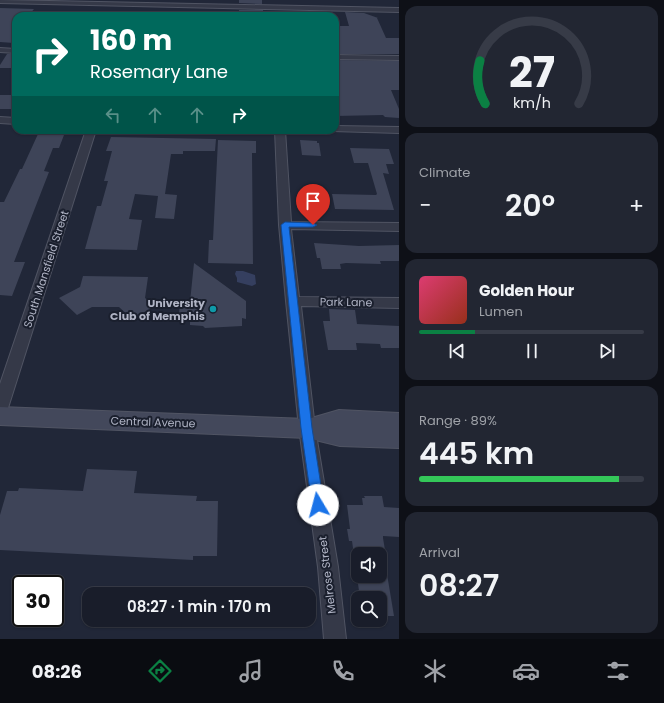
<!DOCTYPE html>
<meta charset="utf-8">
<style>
:root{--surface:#191d2a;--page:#222632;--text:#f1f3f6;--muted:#9fa2a8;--line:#373b47;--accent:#0b8043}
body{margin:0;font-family:Poppins,sans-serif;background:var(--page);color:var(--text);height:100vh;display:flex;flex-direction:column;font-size:15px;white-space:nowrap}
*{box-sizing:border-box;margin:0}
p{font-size:13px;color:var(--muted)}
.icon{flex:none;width:22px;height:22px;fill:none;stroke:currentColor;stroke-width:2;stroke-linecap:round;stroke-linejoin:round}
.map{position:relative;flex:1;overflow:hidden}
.details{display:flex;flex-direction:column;gap:6px;padding:6px;background:#0e1017;width:265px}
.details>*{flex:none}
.top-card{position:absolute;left:12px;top:12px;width:327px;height:122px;border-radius:12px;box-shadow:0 1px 3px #0004,0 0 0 1px var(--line);background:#00695c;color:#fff;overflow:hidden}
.buttons{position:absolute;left:351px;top:547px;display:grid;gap:8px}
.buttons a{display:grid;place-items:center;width:36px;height:36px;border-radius:8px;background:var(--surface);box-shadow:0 1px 3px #0004,0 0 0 1px var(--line);font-size:20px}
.speed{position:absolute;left:12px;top:575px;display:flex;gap:8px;font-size:20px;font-weight:700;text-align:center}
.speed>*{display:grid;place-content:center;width:52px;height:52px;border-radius:50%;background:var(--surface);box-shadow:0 1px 3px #0004,0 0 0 1px var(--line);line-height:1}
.speed .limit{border:2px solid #111;border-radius:6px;background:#fff;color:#111}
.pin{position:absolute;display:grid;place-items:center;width:34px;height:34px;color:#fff;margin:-41px -17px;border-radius:50% 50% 50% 0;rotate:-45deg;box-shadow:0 0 4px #0007}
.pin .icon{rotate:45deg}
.me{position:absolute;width:44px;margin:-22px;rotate:352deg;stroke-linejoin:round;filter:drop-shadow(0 0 3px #0008)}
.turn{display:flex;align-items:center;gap:14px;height:84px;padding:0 12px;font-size:18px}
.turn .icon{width:52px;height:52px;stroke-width:2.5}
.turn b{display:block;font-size:28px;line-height:34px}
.lanes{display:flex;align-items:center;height:38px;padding:0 12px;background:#0003;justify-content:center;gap:20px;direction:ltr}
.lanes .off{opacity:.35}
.big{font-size:30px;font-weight:600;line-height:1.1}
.details .tile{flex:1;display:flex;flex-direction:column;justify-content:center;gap:6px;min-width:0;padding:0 14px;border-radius:12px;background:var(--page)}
.details .dial{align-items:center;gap:0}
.dial svg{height:104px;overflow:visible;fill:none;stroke:var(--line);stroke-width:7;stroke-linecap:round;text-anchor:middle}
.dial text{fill:var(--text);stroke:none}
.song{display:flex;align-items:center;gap:12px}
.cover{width:48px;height:48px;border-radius:6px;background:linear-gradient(135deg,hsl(340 70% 55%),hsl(10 70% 35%))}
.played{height:4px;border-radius:2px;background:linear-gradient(90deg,var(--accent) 25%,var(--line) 25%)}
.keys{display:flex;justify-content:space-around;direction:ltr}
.heat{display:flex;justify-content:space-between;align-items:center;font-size:22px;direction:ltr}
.charge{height:6px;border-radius:3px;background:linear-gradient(90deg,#34c759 89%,var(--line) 0)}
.trip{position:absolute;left:82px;top:587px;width:234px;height:40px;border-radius:12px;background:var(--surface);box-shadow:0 1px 3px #0004,0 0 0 1px var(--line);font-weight:600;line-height:40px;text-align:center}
.tabs{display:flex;height:64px;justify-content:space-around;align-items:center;background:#0a0c11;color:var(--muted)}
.tabs .icon{width:28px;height:28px}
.tabs .active{color:var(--accent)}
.tabs b{font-size:18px;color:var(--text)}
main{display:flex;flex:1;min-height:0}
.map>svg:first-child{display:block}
.water{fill:#353f5f}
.building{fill:#3e4458;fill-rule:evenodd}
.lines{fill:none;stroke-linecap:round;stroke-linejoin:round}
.minor-casing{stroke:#505463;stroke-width:2}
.secondary-casing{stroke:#505463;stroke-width:2}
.minor{fill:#353948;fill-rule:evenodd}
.secondary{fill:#43485b;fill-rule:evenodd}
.route{fill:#1a73e8;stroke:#114b97}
.culture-dot{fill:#0f9aa8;stroke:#1a1f2d;stroke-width:1.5}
.labels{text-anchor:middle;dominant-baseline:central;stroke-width:4;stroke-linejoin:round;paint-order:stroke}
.street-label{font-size:11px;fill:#b0b4c5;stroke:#1a1f2d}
.poi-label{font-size:11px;font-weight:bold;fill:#b0b4c5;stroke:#1a1f2d;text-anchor:end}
</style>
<main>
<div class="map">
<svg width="399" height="639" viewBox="0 0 399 639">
<rect width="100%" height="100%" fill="#212738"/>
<!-- water -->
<polygon class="water" points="236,271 243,271 255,275 256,284 252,286 237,282 237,278 235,274"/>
<!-- building -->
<g class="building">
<polygon points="239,0 262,0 262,4 239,3"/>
<polygon points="0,8 34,9 28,16 16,16 16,48 11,47 14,43 0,42"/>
<rect x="239" y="10" width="24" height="6"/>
<polygon points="301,11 316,12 318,16 302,16"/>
<polygon points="345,12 364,13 378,18 377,18 386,38 399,38 399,54 335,54 335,26 349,26"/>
<polygon points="7,54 16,54 16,68 0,68 0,65"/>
<polygon points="335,60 399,61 399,90 391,90 399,109 399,118 385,117 383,115 335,116"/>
<rect x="0" y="95" width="16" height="14"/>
<polygon points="38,134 64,135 59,148 53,148 44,171 49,172 14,262 25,262 12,296 0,295 0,202 4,202 20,169 22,169"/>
<polygon points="111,137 216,139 215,151 183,151 183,154 171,154 165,194 177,195 174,219 155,218 158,196 135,194 129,219 142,220 137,250 85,249 97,206 101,206 108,181 104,181 112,151 106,151"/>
<polygon points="218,140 256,141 256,153 252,153 253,264 208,263 209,240 213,240"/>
<polygon points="300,140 317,141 317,143 319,143 321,156 302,155"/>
<polygon points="350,148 389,149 394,164 386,164 389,174 383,173 394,210 335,209 332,194 376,195 377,194 368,163 354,163"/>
<polygon points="314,243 359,246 399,245 399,261 380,261 381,264 346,263 340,264 341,269 322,269 320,258 317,258"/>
<polygon points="194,263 246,301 246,319 242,318 242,326 205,328 203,326 190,325 190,315 179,315 180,301 190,302"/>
<polygon points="83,276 148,277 145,298 155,306 132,319 119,307 92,307 77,315 59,298 80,287"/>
<polygon points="329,309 355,310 357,324 399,326 399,348 381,348 380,344 356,343 357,350 328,350 323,321 330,321"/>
<polygon points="87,469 137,471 134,493 197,496 196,501 218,501 217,556 193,556 193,560 0,550 0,515 7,491 18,491 19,488 83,491"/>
<path d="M 364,496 L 382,496 L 384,507 L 399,508 L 399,537 L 383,536 L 383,538 L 386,556 L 384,556 L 394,616 L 380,616 L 380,598 L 360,598 L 352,541 L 349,541 L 347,529 L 350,529 L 347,505 L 363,505 L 362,498 L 365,498 ZM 358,554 L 380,554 L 380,576 L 358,576 Z"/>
</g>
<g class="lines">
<defs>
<g id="minor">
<polygon points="0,0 399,8 399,12 0,3"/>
<polygon points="0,48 16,49 16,53 0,52"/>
<polygon points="335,55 399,56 399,60 335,59"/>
<polygon points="0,117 16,118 16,124 0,123"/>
<polygon points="335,126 399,127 399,133 332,131 331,130 335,130"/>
<polygon points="86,130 96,130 8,408 6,412 0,414 0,384"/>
<polygon points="275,130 285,130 291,222 399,223 399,231 291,229 299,297 399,298 399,308 301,306 315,428 338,567 346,639 324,639 318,567 299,428 286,301 279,225"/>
</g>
<polygon id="secondary" points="0,407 308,419 339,410 399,413 399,448 340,446 307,438 0,425"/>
</defs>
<!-- minor casing -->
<use href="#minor" class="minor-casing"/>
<!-- secondary casing -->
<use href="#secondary" class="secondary-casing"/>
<!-- minor -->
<use href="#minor" class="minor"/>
<!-- secondary -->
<use href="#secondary" class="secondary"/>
</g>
<!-- route -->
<polygon class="route" points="285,222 313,223 317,225 313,227 289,227 312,428 324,505 322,509 318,511 314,509 312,505 301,428 281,225"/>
<!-- markers -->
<circle class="culture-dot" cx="213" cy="309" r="4"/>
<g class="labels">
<!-- street labels -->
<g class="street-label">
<text transform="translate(46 269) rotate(-72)">South Mansfield Street</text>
<text transform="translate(346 302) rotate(1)">Park Lane</text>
<text transform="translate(153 422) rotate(2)">Central Avenue</text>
<text transform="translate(327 575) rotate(-97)">Melrose Street</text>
</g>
<!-- poi labels -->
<g class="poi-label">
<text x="205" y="303">University<tspan x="205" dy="13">Club of Memphis</tspan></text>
</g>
</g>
</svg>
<div class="buttons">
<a><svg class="icon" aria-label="sound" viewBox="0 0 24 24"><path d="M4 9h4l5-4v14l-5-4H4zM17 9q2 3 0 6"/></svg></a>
<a><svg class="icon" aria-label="search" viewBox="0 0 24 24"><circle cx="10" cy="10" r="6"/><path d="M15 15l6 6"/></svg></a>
</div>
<div class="speed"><div class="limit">30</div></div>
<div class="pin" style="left:313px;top:225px;background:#d93025"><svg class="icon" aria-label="arrive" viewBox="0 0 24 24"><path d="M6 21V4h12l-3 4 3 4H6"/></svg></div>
<svg class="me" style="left:318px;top:505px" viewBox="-20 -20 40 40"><circle r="19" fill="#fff"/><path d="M0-13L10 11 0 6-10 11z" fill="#1a73e8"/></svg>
<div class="trip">08:27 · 1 min · 170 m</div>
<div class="top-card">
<div class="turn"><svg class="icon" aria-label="right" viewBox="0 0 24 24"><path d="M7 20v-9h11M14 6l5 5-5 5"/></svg><div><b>160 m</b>Rosemary Lane</div></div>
<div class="lanes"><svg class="icon off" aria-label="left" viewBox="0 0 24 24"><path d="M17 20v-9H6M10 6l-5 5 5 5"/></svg><svg class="icon off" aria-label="ahead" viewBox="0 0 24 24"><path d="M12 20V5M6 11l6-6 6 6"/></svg><svg class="icon off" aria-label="ahead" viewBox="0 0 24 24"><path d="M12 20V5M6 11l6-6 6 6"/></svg><svg class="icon" aria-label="right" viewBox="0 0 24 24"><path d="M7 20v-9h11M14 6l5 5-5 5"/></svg></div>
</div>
</div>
<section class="details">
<div class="tile dial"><svg viewBox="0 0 100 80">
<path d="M14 69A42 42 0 1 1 86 69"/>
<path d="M14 69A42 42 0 0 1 10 36" stroke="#0b8043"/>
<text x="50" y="56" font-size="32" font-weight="700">27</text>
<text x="50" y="72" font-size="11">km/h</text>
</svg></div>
<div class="tile"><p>Climate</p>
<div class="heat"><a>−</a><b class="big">20°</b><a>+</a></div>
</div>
<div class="tile">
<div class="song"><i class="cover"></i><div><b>Golden Hour</b><p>Lumen</p></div></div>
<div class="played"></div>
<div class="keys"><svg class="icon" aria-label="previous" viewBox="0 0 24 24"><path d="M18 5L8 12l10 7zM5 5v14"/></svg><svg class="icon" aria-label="pause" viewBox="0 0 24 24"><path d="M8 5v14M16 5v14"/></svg><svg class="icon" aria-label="next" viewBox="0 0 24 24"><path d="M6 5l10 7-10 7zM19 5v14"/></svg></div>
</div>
<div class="tile"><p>Range · 89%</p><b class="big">445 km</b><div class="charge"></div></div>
<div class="tile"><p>Arrival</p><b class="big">08:27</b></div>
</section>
</main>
<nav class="tabs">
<b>08:26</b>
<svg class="icon active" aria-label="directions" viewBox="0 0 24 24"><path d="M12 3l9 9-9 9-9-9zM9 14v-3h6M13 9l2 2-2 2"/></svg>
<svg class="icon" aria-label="music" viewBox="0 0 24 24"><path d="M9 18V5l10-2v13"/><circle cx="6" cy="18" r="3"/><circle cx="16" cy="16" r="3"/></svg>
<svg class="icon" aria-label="phone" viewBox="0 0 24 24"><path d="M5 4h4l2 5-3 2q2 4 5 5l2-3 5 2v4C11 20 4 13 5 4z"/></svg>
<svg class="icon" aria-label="climate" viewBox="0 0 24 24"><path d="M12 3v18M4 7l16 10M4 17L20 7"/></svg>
<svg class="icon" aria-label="car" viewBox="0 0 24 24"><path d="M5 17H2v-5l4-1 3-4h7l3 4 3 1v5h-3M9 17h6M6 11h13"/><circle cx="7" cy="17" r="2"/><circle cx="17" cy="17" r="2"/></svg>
<svg class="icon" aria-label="filters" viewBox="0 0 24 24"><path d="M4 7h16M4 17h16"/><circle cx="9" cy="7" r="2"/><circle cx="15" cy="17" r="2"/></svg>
</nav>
